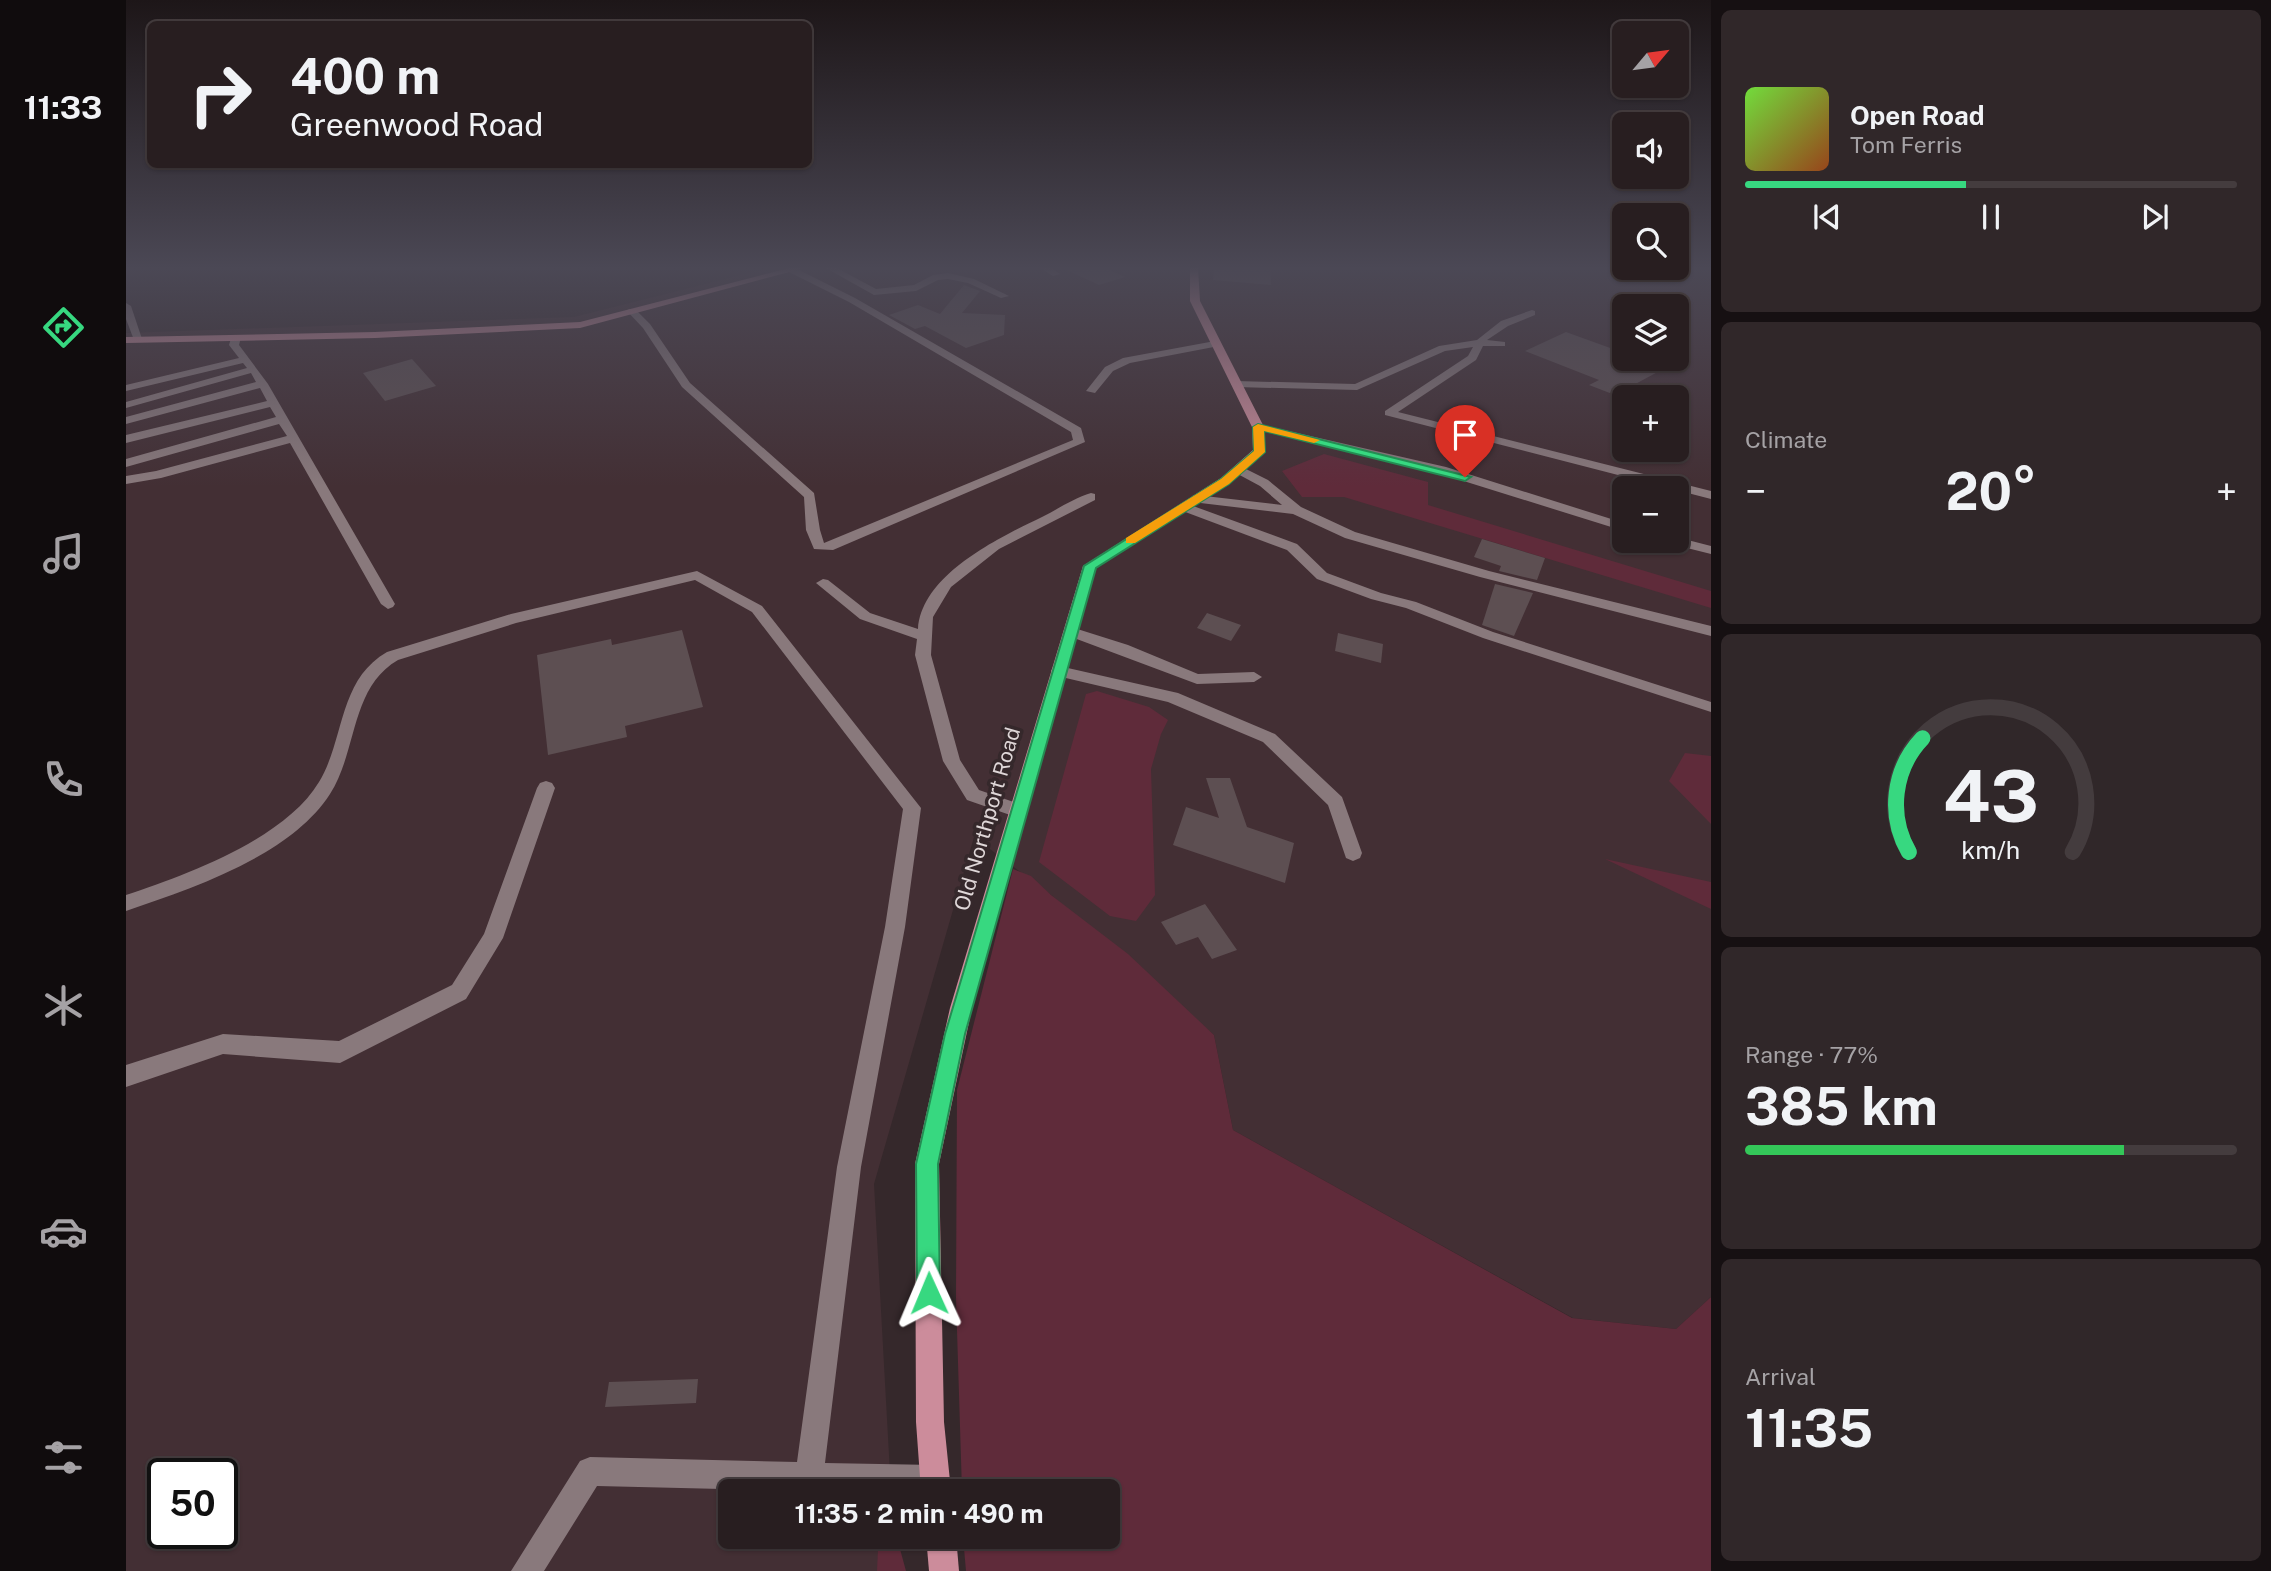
<!DOCTYPE html>
<meta charset="utf-8">
<style>
:root{--surface:#281e20;--page:#302729;--text:#f1f3f6;--muted:#a5a2a5;--line:#443c3e;--accent:#37d880}
body{margin:0;font-family:"Public Sans",sans-serif;background:var(--page);color:var(--text);height:100vh;display:flex;flex-direction:column;font-size:26px;white-space:nowrap}
*{box-sizing:border-box;margin:0}
p{font-size:23px;color:var(--muted)}
.icon{flex:none;width:38px;height:38px;fill:none;stroke:currentColor;stroke-width:2;stroke-linecap:round;stroke-linejoin:round}
.map{position:relative;flex:1;overflow:hidden}
.side{display:flex;flex-direction:column;gap:10px;padding:10px;background:#161012;width:560px}
.side>*{flex:none}
.banner{position:absolute;left:21px;top:21px;width:665px;height:147px;border-radius:10px;box-shadow:0 2px 5px #0004,0 0 0 2px var(--line);background:#281e20;color:var(--text);overflow:hidden}
.needle{width:46px;rotate:61deg}
.buttons{position:absolute;left:1486px;top:21px;display:grid;gap:14px}
.buttons a{display:grid;place-items:center;width:77px;height:77px;border-radius:10px;background:var(--surface);box-shadow:0 2px 5px #0004,0 0 0 2px var(--line);font-size:35px}
.speed{position:absolute;left:21px;top:1458px;display:flex;gap:14px;font-size:35px;font-weight:700;text-align:center}
.speed>*{display:grid;place-content:center;width:91px;height:91px;border-radius:50%;background:var(--surface);box-shadow:0 2px 5px #0004,0 0 0 2px var(--line);line-height:1}
.speed .limit{border:4px solid #111;border-radius:10px;background:#fff;color:#111}
.pin{position:absolute;display:grid;place-items:center;width:60px;height:60px;color:#fff;margin:-72px -30px;border-radius:50% 50% 50% 0;rotate:-45deg;box-shadow:0 0 7px #0007}
.pin .icon{rotate:45deg}
.me{position:absolute;width:77px;margin:-38px;rotate:359deg;stroke-linejoin:round;filter:drop-shadow(0 0 5px #0008)}
.turn{display:flex;align-items:center;gap:24px;height:147px;padding:0 28px;font-size:32px}
.turn .icon{width:91px;height:91px;stroke-width:2.5}
.turn b{display:block;font-size:49px;line-height:60px}
.big{font-size:52px;font-weight:700;line-height:1.1}
.side .tile{flex:1;display:flex;flex-direction:column;justify-content:center;gap:10px;min-width:0;padding:0 24px;border-radius:10px;background:var(--page)}
.side .dial{align-items:center;gap:0}
.dial svg{height:182px;overflow:visible;fill:none;stroke:var(--line);stroke-width:7;stroke-linecap:round;text-anchor:middle}
.dial text{fill:var(--text);stroke:none}
.song{display:flex;align-items:center;gap:21px}
.cover{width:84px;height:84px;border-radius:10px;background:linear-gradient(135deg,hsl(100 70% 55%),hsl(20 70% 35%))}
.played{height:7px;border-radius:4px;background:linear-gradient(90deg,var(--accent) 45%,var(--line) 45%)}
.keys{display:flex;justify-content:space-around;direction:ltr}
.heat{display:flex;justify-content:space-between;align-items:center;font-size:38px;direction:ltr}
.charge{height:10px;border-radius:5px;background:linear-gradient(90deg,#34c759 77%,var(--line) 0)}
.trip{position:absolute;left:592px;top:1479px;width:402px;height:70px;border-radius:10px;background:var(--surface);box-shadow:0 2px 5px #0004,0 0 0 2px var(--line);font-weight:700;line-height:70px;text-align:center}
main{display:flex;flex:1;min-height:0}
.tab-bar{display:flex;flex-direction:column;width:126px;justify-content:space-around;align-items:center;background:#100c0d;color:var(--muted)}
.tab-bar .icon{width:49px;height:49px}
.tab-bar .on{color:var(--accent)}
.tab-bar b{font-size:32px;color:var(--text)}
.map>svg:first-child{display:block}
.built{fill:#432f34;fill-rule:evenodd}
.green{fill:#5f2b3a}
.building{fill:#5d4f52}
.lines{fill:none;stroke-linecap:round;stroke-linejoin:round}
.minor{fill:#89797c;fill-rule:evenodd}
.major{fill:#cc8c9b;fill-rule:evenodd}
.route{fill:#37d880;stroke:#248c53;stroke-width:2}
.slow{fill:#f59e0b}
.labels{text-anchor:middle;dominant-baseline:central;stroke-width:7;stroke-linejoin:round;paint-order:stroke}
.street-label{font-size:21px;fill:#dfd7d8;stroke:#35282b}
</style>
<main>
<nav class="tab-bar">
<b>11:33</b>
<svg class="icon on" aria-label="directions" viewBox="0 0 24 24"><path d="M12 3l9 9-9 9-9-9zM9 14v-3h6M13 9l2 2-2 2"/></svg>
<svg class="icon" aria-label="music" viewBox="0 0 24 24"><path d="M9 18V5l10-2v13"/><circle cx="6" cy="18" r="3"/><circle cx="16" cy="16" r="3"/></svg>
<svg class="icon" aria-label="phone" viewBox="0 0 24 24"><path d="M5 4h4l2 5-3 2q2 4 5 5l2-3 5 2v4C11 20 4 13 5 4z"/></svg>
<svg class="icon" aria-label="climate" viewBox="0 0 24 24"><path d="M12 3v18M4 7l16 10M4 17L20 7"/></svg>
<svg class="icon" aria-label="car" viewBox="0 0 24 24"><path d="M5 17H2v-5l4-1 3-4h7l3 4 3 1v5h-3M9 17h6M6 11h13"/><circle cx="7" cy="17" r="2"/><circle cx="17" cy="17" r="2"/></svg>
<svg class="icon" aria-label="filters" viewBox="0 0 24 24"><path d="M4 7h16M4 17h16"/><circle cx="9" cy="7" r="2"/><circle cx="15" cy="17" r="2"/></svg>
</nav>
<div class="map">
<svg width="1585" height="1571" viewBox="0 0 1585 1571">
<rect width="100%" height="100%" fill="#35282b"/>
<!-- built -->
<path class="built" d="M 647,267 L 1585,267 L 1585,1297 L 1550,1329 L 1447,1318 L 1107,1130 L 1088,1035 L 925,895 L 848,837 L 748,1184 L 765,1491 L 604,1491 L 604,1536 L 767,1537 L 769,1571 L 0,1571 L 0,333 L 448,317 ZM 1498,306 L 1550,306 L 1550,359 L 1498,359 ZM 1498,397 L 1550,397 L 1550,450 L 1498,450 ZM 1498,488 L 1550,488 L 1550,541 L 1498,541 ZM 37,1474 L 96,1474 L 96,1533 L 37,1533 Z"/>
<!-- green -->
<g class="green">
<polygon points="1198,454 1302,482 1302,505 1585,591 1585,608 1218,497 1176,497 1156,471"/>
<polygon points="971,691 1023,707 1042,720 1035,734 1025,769 1029,895 1010,921 984,916 913,862 960,694"/>
<polygon points="1559,753 1585,756 1585,824 1543,781"/>
<polygon points="1479,859 1585,882 1585,909"/>
<polygon points="887,869 905,876 925,895 1002,954 1088,1035 1107,1130 1446,1318 1550,1329 1585,1297 1585,1571 840,1571 837,1537 982,1536 982,1491 836,1491 830,1298 831,1090"/>
<polygon points="774,1549 780,1571 751,1571 752,1550"/>
</g>
<!-- building -->
<g class="building">
<polygon points="934,267 977,267 999,277 973,285"/>
<polygon points="1088,267 1144,267 1145,285 1087,280"/>
<polygon points="838,285 854,291 836,313 879,315 878,335 840,348 799,326 789,329 763,315 792,305 814,314"/>
<polygon points="1440,332 1498,353 1498,359 1513,359 1539,368 1489,395 1463,385 1473,380 1399,351"/>
<polygon points="286,359 310,386 259,401 237,373"/>
<polygon points="1356,539 1419,558 1411,580 1373,571 1375,566 1348,557"/>
<polygon points="1369,584 1407,593 1388,636 1356,625"/>
<polygon points="1081,613 1115,625 1105,641 1071,628"/>
<polygon points="556,630 577,707 499,726 501,737 422,755 411,655 485,639 486,645"/>
<polygon points="1212,633 1257,644 1255,663 1209,651"/>
<polygon points="1080,778 1104,778 1121,827 1168,843 1159,883 1047,845 1060,807 1093,818"/>
<polygon points="1079,904 1111,950 1086,959 1072,937 1050,945 1035,922"/>
<polygon points="572,1379 570,1403 479,1407 483,1382"/>
</g>
<g class="lines">
<!-- minor -->
<g class="minor">
<polygon points="698,267 709,267 750,289 788,285 807,275 822,273 848,279 883,296 875,298 842,283 822,279 812,280 790,291 748,295"/>
<polygon points="913,267 924,267 934,274 927,276"/>
<polygon points="663,268 669,268 729,298 955,428 959,442 707,550 688,549 680,530 678,497 556,387 517,328 501,311 503,309 509,309 524,324 564,383 688,493 694,530 698,543 947,440 945,432 723,302 663,272"/>
<polygon points="0,303 5,306 17,342 8,340 0,319"/>
<polygon points="1406,310 1409,311 1409,315 1382,326 1361,340 1379,342 1379,346 1357,346 1350,360 1272,412 1585,491 1585,499 1259,415 1259,411 1342,356 1347,347 1319,351 1231,390 1110,387 1105,384 1110,381 1229,384 1313,346 1351,340 1375,321"/>
<polygon points="106,335 115,337 113,345 142,384 269,604 267,607 262,609 255,604 164,443 35,478 0,484 0,476 30,471 161,436 153,424 0,467 0,459 150,417 144,407 0,443 0,435 141,401 134,388 0,424 0,417 130,382 125,373 0,408 0,402 121,368 117,363 0,391 0,385 113,358 103,345"/>
<polygon points="1089,341 1093,342 1093,346 1004,363 987,371 969,393 960,391 979,367 997,358"/>
<polygon points="1132,424 1320,467 1498,523 1498,531 1312,473 1128,429 1128,425"/>
<polygon points="1112,465 1142,480 1175,507 1229,532 1363,571 1585,626 1585,636 1354,577 1219,538 1167,514 1066,502 1066,496 1070,495 1156,505 1134,486 1108,472 1106,469"/>
<path d="M 965,493 L 969,494 L 969,500 L 873,549 L 825,587 L 807,617 L 805,655 L 834,760 L 853,790 L 899,806 L 902,811 L 899,816 L 893,818 L 841,800 L 817,761 L 789,655 L 791,639 L 734,619 L 690,583 L 697,579 L 702,580 L 744,613 L 792,629 C 796,574 873,538 916,517 C 932,509 948,498 965,493 Z"/>
<polygon points="1059,503 1171,544 1201,573 1255,593 1290,602 1367,632 1585,702 1585,712 1357,638 1280,608 1245,599 1191,579 1161,550 1054,510 1054,504"/>
<polygon points="1550,537 1585,546 1585,554 1545,544 1543,541 1550,541"/>
<path d="M 571,571 L 636,606 L 795,808 L 779,927 L 735,1167 L 699,1463 L 809,1465 L 819,1470 L 824,1480 L 818,1491 L 674,1491 L 471,1486 L 418,1571 L 385,1571 L 454,1461 L 464,1457 L 671,1462 L 711,1167 L 759,927 L 777,809 L 626,612 L 569,580 L 390,623 L 272,660 C 224,688 232,750 204,794 C 164,856 67,888 0,911 L 0,895 C 60,875 159,839 193,782 C 219,739 212,680 261,652 L 385,614 Z"/>
<polygon points="945,627 1002,645 1072,674 1128,672 1136,677 1128,682 1071,684 940,635 938,632 940,629"/>
<polygon points="933,666 1052,693 1149,734 1216,797 1236,853 1234,858 1227,861 1220,858 1202,805 1137,742 1042,702 927,675 925,671 927,667"/>
<polygon points="420,781 426,783 429,788 377,938 340,999 214,1063 97,1054 0,1087 0,1065 97,1034 213,1041 326,985 358,934 411,788 414,783"/>
</g>
<!-- major -->
<g class="major">
<polygon points="667,267 682,267 454,328 249,338 0,343 0,337 249,332 454,322"/>
<polygon points="1064,267 1072,267 1074,301 1138,427 1139,451 1103,484 970,568 846,1008 813,1164 818,1422 825,1491 795,1491 790,1422 789,1164 824,1008 957,566 1095,478 1127,450 1126,427 1064,301"/>
<polygon points="800,1536 830,1536 833,1571 803,1571"/>
</g>
</g>
<!-- sky -->
<linearGradient id="sky" x2="0" y2="1"><stop stop-color="#1d1618"/><stop offset="0.55" stop-color="#4b4855"/><stop offset="1" stop-color="#4b4855" stop-opacity="0"/></linearGradient>
<rect width="1585" height="487" fill="url(#sky)"/>
<!-- route -->
<polygon class="route" points="1132,424 1345,477 1339,481 1138,431 1139,452 1103,484 970,568 839,1034 812,1164 814,1293 811,1301 803,1305 794,1301 791,1293 790,1164 819,1034 958,566 1095,479 1128,451 1127,427"/>
<!-- slow -->
<polygon class="slow" points="1132,424 1194,440 1188,443 1138,431 1139,452 1103,484 1009,543 1000,543 1000,538 1095,479 1128,451 1127,427"/>
<g class="labels">
<!-- street labels -->
<g class="street-label">
<text transform="translate(861 819) rotate(-74)">Old Northport Road</text>
</g>
</g>
</svg>
<div class="buttons">
<a><svg class="needle" viewBox="-14 -14 28 28"><path d="M0-13l5 13h-10z" fill="#e53935"/><path d="M0 13l5-13h-10z" fill="#a5a2a5"/></svg></a>
<a><svg class="icon" aria-label="sound" viewBox="0 0 24 24"><path d="M4 9h4l5-4v14l-5-4H4zM17 9q2 3 0 6"/></svg></a>
<a><svg class="icon" aria-label="search" viewBox="0 0 24 24"><circle cx="10" cy="10" r="6"/><path d="M15 15l6 6"/></svg></a>
<a><svg class="icon" aria-label="layers" viewBox="0 0 24 24"><path d="M12 4l9 5-9 5-9-5zM3 14l9 5 9-5"/></svg></a>
<a>+</a>
<a>−</a>
</div>
<div class="speed"><div class="limit">50</div></div>
<div class="pin" style="left:1339px;top:477px;background:#d93025"><svg class="icon" aria-label="arrive" viewBox="0 0 24 24"><path d="M6 21V4h12l-3 4 3 4H6"/></svg></div>
<svg class="me" style="left:803px;top:1293px" viewBox="-20 -20 40 40"><path d="M0-17L14 15 0 8-14 15z" fill="#37d880" stroke="#fff" stroke-width="4"/></svg>
<div class="trip">11:35 · 2 min · 490 m</div>
<div class="banner">
<div class="turn"><svg class="icon" aria-label="right" viewBox="0 0 24 24"><path d="M7 20v-9h11M14 6l5 5-5 5"/></svg><div><b>400 m</b>Greenwood Road</div></div>
</div>
</div>
<section class="side">
<div class="tile">
<div class="song"><i class="cover"></i><div><b>Open Road</b><p>Tom Ferris</p></div></div>
<div class="played"></div>
<div class="keys"><svg class="icon" aria-label="previous" viewBox="0 0 24 24"><path d="M18 5L8 12l10 7zM5 5v14"/></svg><svg class="icon" aria-label="pause" viewBox="0 0 24 24"><path d="M8 5v14M16 5v14"/></svg><svg class="icon" aria-label="next" viewBox="0 0 24 24"><path d="M6 5l10 7-10 7zM19 5v14"/></svg></div>
</div>
<div class="tile"><p>Climate</p>
<div class="heat"><a>−</a><b class="big">20°</b><a>+</a></div>
</div>
<div class="tile dial"><svg viewBox="0 0 100 80">
<path d="M14 69A42 42 0 1 1 86 69"/>
<path d="M14 69A42 42 0 0 1 20 19" stroke="#37d880"/>
<text x="50" y="56" font-size="32" font-weight="700">43</text>
<text x="50" y="72" font-size="11">km/h</text>
</svg></div>
<div class="tile"><p>Range · 77%</p><b class="big">385 km</b><div class="charge"></div></div>
<div class="tile"><p>Arrival</p><b class="big">11:35</b></div>
</section>
</main>
